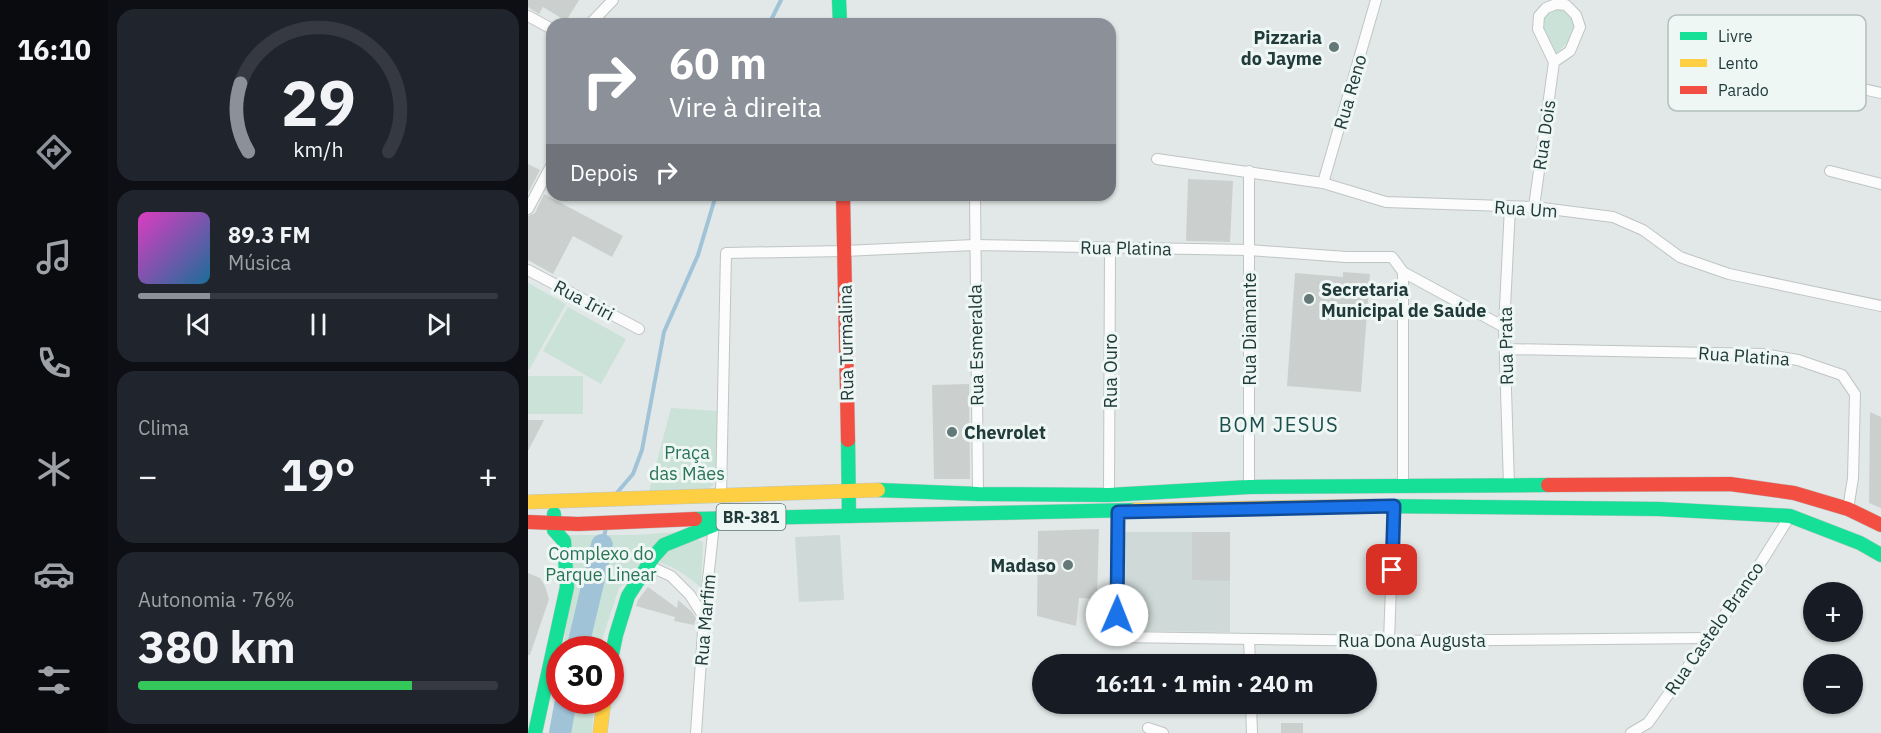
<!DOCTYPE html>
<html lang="pt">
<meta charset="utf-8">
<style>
:root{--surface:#171b24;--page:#20242c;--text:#f1f3f6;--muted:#9ea1a6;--line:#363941;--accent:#8c9099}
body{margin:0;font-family:"IBM Plex Sans",sans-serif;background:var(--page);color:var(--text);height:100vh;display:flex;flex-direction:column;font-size:22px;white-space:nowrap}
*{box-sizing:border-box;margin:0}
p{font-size:20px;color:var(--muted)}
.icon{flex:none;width:33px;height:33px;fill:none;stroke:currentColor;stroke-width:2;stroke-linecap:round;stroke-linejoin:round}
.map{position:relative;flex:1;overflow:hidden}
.sheet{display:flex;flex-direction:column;gap:9px;padding:9px;background:#0d0f14;width:420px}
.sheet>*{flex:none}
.top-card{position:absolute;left:18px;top:18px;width:570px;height:183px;border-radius:18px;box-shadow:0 2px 4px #0004;background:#8c9099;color:#fff;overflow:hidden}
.buttons{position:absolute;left:1275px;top:582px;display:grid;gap:12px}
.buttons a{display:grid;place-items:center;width:60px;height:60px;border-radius:50%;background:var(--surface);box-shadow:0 2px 4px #0004;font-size:30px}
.speed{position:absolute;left:18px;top:636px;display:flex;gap:12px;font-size:30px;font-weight:700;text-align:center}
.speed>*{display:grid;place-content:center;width:78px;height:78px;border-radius:50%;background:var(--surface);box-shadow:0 2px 4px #0004;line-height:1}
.speed .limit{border:9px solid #d22;background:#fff;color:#111}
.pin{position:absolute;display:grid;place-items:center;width:51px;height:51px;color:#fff;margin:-26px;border-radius:12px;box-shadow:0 3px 9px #0006}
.me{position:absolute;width:66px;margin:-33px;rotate:1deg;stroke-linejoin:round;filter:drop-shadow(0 0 4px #0008)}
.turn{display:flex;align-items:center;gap:21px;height:126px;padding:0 24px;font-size:27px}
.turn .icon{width:78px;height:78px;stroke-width:2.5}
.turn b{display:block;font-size:42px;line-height:51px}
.then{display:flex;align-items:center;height:57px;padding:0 24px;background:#0003;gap:12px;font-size:22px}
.big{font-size:45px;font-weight:700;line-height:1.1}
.sheet .card{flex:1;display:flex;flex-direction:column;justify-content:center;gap:9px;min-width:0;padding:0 21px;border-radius:18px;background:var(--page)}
.sheet .dial{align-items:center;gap:0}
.dial svg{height:156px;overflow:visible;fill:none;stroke:var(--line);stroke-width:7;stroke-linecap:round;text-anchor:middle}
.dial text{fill:var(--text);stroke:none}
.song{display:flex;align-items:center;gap:18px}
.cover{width:72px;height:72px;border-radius:9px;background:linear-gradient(135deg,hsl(310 70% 55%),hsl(200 70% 35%))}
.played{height:6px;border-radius:3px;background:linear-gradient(90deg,var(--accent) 20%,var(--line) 20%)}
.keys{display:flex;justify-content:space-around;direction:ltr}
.heat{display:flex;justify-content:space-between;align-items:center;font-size:33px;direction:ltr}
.charge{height:9px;border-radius:4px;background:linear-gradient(90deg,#34c759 76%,var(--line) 0)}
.trip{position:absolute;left:504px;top:654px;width:345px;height:60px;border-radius:30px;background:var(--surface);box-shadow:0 2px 4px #0004;font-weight:700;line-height:60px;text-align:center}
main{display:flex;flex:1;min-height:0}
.tabs{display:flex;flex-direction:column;width:108px;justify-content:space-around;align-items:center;background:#090b0e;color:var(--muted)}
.tabs .icon{width:42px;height:42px}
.tabs .current{color:var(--accent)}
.tabs b{font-size:27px;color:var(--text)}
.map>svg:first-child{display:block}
.built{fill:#cfdad8}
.green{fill:#cae2d7}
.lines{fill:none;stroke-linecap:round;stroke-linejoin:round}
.stream{stroke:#a1c3d8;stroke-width:4}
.river{stroke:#a1c3d8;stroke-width:22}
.building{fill:#cbd0cf}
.street-casing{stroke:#bfc5c4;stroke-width:12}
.fast-casing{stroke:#bec6c5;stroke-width:15}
.slow-casing{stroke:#bec6c5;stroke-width:15}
.jam-casing{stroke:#bec6c5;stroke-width:15}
.street{stroke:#fbfcfb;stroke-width:10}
.fast{stroke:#16e098;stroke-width:14}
.slow{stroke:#ffcf43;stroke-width:14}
.jam{stroke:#f24e42;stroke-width:14}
.route-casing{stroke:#114b97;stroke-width:15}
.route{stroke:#1a73e8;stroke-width:10}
.poi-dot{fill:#647877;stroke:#eff7f5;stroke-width:2}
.labels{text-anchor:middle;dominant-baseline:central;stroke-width:6;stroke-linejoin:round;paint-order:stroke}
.shield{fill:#eff7f5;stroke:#5e7372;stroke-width:1.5}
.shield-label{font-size:16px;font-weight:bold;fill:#203b3a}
.poi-label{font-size:18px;font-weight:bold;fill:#203b3a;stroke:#eff7f5;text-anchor:end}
.street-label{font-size:18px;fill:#203b3a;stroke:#eff7f5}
.park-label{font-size:18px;fill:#297357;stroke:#eff7f5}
.neighbourhood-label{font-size:20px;letter-spacing:1.5px;fill:#1b4e4d;stroke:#eff7f5}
.key{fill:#eff7f5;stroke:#b1bfbd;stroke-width:1.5}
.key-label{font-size:16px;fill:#203b3a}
</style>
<main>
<nav class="tabs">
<b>16:10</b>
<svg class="icon current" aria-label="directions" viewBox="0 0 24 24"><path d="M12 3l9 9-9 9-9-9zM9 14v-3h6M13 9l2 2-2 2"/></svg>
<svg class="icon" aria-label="music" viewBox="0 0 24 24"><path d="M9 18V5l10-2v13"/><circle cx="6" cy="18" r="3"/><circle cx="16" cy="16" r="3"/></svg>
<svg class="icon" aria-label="phone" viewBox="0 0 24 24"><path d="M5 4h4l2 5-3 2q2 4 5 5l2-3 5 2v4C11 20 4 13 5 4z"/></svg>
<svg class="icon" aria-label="climate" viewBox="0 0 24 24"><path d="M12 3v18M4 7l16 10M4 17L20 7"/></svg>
<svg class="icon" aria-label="car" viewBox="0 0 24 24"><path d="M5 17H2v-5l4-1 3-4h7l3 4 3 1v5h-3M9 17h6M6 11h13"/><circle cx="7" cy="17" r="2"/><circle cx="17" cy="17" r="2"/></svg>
<svg class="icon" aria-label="filters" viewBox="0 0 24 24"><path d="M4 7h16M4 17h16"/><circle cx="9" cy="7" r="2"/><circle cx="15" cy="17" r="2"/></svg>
</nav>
<section class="sheet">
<div class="card dial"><svg viewBox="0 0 100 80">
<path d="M14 69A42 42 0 1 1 86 69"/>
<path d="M14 69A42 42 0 0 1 10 34" stroke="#8c9099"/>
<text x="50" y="56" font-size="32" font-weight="700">29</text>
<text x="50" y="72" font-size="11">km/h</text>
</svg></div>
<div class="card">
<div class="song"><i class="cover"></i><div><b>89.3 FM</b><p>Música</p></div></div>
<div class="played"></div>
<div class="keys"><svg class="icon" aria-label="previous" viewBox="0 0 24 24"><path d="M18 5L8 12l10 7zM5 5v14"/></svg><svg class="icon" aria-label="pause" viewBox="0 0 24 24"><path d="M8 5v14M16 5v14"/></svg><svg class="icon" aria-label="next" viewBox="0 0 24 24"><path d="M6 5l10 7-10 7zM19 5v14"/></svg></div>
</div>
<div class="card"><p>Clima</p>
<div class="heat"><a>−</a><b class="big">19°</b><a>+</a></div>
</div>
<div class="card"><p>Autonomia · 76%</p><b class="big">380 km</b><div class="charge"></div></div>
</section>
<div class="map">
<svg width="1353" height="733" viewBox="0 0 1353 733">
<rect width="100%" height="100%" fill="#e2e8e7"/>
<!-- built -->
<g class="built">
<polygon points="589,532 702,532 702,632 589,631"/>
<polygon points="312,535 316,600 271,602 267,537"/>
</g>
<!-- green -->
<g class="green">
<path d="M 1027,9 C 1039,10 1042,15 1048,25 L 1046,37 L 1027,54 C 1020,40 1003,15 1027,9 Z"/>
<polygon points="0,283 38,304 1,370 0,369"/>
<polygon points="40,307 98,339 73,384 15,351"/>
<rect x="0" y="376" width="55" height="38"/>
<polygon points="143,408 189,411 188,476 185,485 179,489 121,492"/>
<polygon points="162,531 91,588 76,633 73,650 35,649 42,601 34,535 107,535"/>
<path d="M 166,538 L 175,542 L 173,588 C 159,575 145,566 127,561 L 136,551 Z"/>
<polygon points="31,675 32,700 66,701 64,733 24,733"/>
</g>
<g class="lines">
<!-- stream -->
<g class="stream">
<polyline points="241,24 253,0"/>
<polyline points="87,495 105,474 114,450 136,332 170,255 188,195"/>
<polyline points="74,545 78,528"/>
</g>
<!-- river -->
<g class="river">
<polyline points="49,650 74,545"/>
<polyline points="32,733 38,700"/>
</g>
</g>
<!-- building -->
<g class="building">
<polygon points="0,0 51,0 38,21 15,7 11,14 3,9 0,7"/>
<polygon points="0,164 12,170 0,193"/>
<polygon points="660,179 705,181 702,242 658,241"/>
<polygon points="16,194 95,236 84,257 45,236 25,274 0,260 0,216 7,213"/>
<polygon points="815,272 842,274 833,392 759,386 767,273 815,277"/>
<polygon points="441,384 442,479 406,479 404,385"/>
<polygon points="1342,412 1353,417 1353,508 1341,503"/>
<polygon points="0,420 16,420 0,451"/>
<polygon points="571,529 569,599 551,598 548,626 509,616 510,531"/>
<polygon points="664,532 702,532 702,581 664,580"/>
<polygon points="0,573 12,578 17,586 21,599 2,655 0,655"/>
<polygon points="120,587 149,608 150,600 164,612 168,618 166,625 146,621 147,617 108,606 110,600"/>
<rect x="753" y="723" width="22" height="10"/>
</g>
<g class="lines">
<defs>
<g id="street">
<polyline points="0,16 24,29"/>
<polyline points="62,24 85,0"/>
<polyline points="1286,78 1353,93"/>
<polyline points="629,159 795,183 858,202 1006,207 1085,217 1115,230 1152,257 1201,274 1353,306"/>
<polyline points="1302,171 1353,184"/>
<polyline points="795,183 848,0"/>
<polyline points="447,195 450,494"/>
<polyline points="1006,207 1026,62 1010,29 1011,16 1018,8 1028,4 1038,5 1048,15 1052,27 1042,51 1026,62"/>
<polyline points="0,209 24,164"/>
<polyline points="0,270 111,329"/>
<polyline points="875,272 875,486"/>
<polyline points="977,349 1235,354 1270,360 1314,375 1327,394 1325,478 1320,509"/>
<polyline points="981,485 976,327 982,207"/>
<polyline points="721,487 721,171"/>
<polyline points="193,495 198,253 316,251 446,245 721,250 818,257 864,257 875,272 976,327"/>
<polyline points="581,495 582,248"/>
<polyline points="590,512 589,637 861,641 1180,638"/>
<polyline points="119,565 143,576 162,595 176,617"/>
<polyline points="721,639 722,664"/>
<polyline points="861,641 866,506"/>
<polyline points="723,704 724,733"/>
<polyline points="620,728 635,733"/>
<polyline points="168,733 176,617 186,524 184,524"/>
<polyline points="1103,733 1120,723 1227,572 1262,516"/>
</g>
<g id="fast">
<polyline points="311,0 312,24"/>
<polyline points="320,440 321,516"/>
<polyline points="350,490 450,494 581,495 721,487 1020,485"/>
<polyline points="847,506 1131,509 1262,516 1332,543 1353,555"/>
<polyline points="167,519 607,510"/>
<polyline points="82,664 88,635 100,596 126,556 136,545 193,522"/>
<polyline points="7,733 39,587 36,541 26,530 26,514"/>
</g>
<g id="slow">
<polyline points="0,502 350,490"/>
<polyline points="607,510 847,506"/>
<polyline points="72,733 76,700"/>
</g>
<g id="jam">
<polyline points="315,195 320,440"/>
<polyline points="1020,485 1202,484 1266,493 1320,509 1353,525"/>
<polyline points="0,522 50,524 167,519"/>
</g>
</defs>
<!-- street casing -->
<use href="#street" class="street-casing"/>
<!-- fast casing -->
<use href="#fast" class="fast-casing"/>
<!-- slow casing -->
<use href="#slow" class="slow-casing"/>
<!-- jam casing -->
<use href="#jam" class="jam-casing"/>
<!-- street -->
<use href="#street" class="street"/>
<!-- fast -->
<use href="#fast" class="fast"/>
<!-- slow -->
<use href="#slow" class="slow"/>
<!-- jam -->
<use href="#jam" class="jam"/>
</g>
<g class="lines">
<defs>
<polyline id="route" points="589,615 590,512 866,506 864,570"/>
</defs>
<!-- route casing -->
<use href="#route" class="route-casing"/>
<!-- route -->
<use href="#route" class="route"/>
</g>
<!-- markers -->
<g class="poi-dot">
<circle cx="806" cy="47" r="6"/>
<circle cx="781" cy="299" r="6"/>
<circle cx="424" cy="432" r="6"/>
<circle cx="540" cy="565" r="6"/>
</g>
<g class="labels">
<!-- shield labels -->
<rect class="shield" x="188.5" y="504" width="69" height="26" rx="4.5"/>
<g class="shield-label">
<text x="223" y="517">BR-381</text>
</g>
<!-- poi labels -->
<g class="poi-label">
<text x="794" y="37">Pizzaria<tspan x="794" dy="21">do Jayme</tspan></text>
<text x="793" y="289" text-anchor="start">Secretaria<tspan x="793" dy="21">Municipal de Saúde</tspan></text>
<text x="436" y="432" text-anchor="start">Chevrolet</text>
<text x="528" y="565">Madaso</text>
</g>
<!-- street labels -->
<g class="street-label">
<text transform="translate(822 92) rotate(-74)">Rua Reno</text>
<text transform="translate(1016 135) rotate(-82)">Rua Dois</text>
<text transform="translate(998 209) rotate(4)">Rua Um</text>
<text transform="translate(598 248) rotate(1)">Rua Platina</text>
<text transform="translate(56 300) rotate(28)">Rua Iriri</text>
<text transform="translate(721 329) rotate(-90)">Rua Diamante</text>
<text transform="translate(318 343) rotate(-91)">Rua Turmalina</text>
<text transform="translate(448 345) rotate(-91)">Rua Esmeralda</text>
<text transform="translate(978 346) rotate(-91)">Rua Prata</text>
<text transform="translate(1216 356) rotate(4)">Rua Platina</text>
<text transform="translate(582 371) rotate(-90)">Rua Ouro</text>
<text transform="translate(177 620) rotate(-85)">Rua Marfim</text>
<text transform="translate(1186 628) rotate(-55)">Rua Castelo Branco</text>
<text x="884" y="640">Rua Dona Augusta</text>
</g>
<!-- park labels -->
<g class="park-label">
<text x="159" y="452">Praça<tspan x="159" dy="21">das Mães</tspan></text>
<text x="73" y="553">Complexo do<tspan x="73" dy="21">Parque Linear</tspan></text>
</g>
<!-- neighbourhood labels -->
<g class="neighbourhood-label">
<text x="751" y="424">BOM JESUS</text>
</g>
</g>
<!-- legend -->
<rect x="1140" y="15" width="198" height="96" rx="9" class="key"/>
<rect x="1152" y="32" width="27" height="8" fill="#16e098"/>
<rect x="1152" y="59" width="27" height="8" fill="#ffcf43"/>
<rect x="1152" y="86" width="27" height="8" fill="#f24e42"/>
<g class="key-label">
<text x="1190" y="42">Livre</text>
<text x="1190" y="69">Lento</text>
<text x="1190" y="96">Parado</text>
</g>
</svg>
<div class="buttons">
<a>+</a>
<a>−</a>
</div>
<div class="speed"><div class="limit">30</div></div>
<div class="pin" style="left:864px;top:570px;background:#d93025"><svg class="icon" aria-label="arrive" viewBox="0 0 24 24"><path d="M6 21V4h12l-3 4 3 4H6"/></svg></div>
<svg class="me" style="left:589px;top:615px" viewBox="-20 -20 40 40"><circle r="19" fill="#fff"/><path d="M0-13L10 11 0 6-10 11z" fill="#1a73e8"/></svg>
<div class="trip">16:11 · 1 min · 240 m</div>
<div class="top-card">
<div class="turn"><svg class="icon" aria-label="right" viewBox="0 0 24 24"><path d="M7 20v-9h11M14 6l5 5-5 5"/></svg><div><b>60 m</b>Vire à direita</div></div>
<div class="then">Depois<svg class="icon" aria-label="right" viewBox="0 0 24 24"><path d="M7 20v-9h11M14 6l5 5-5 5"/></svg></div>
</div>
</div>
</main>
